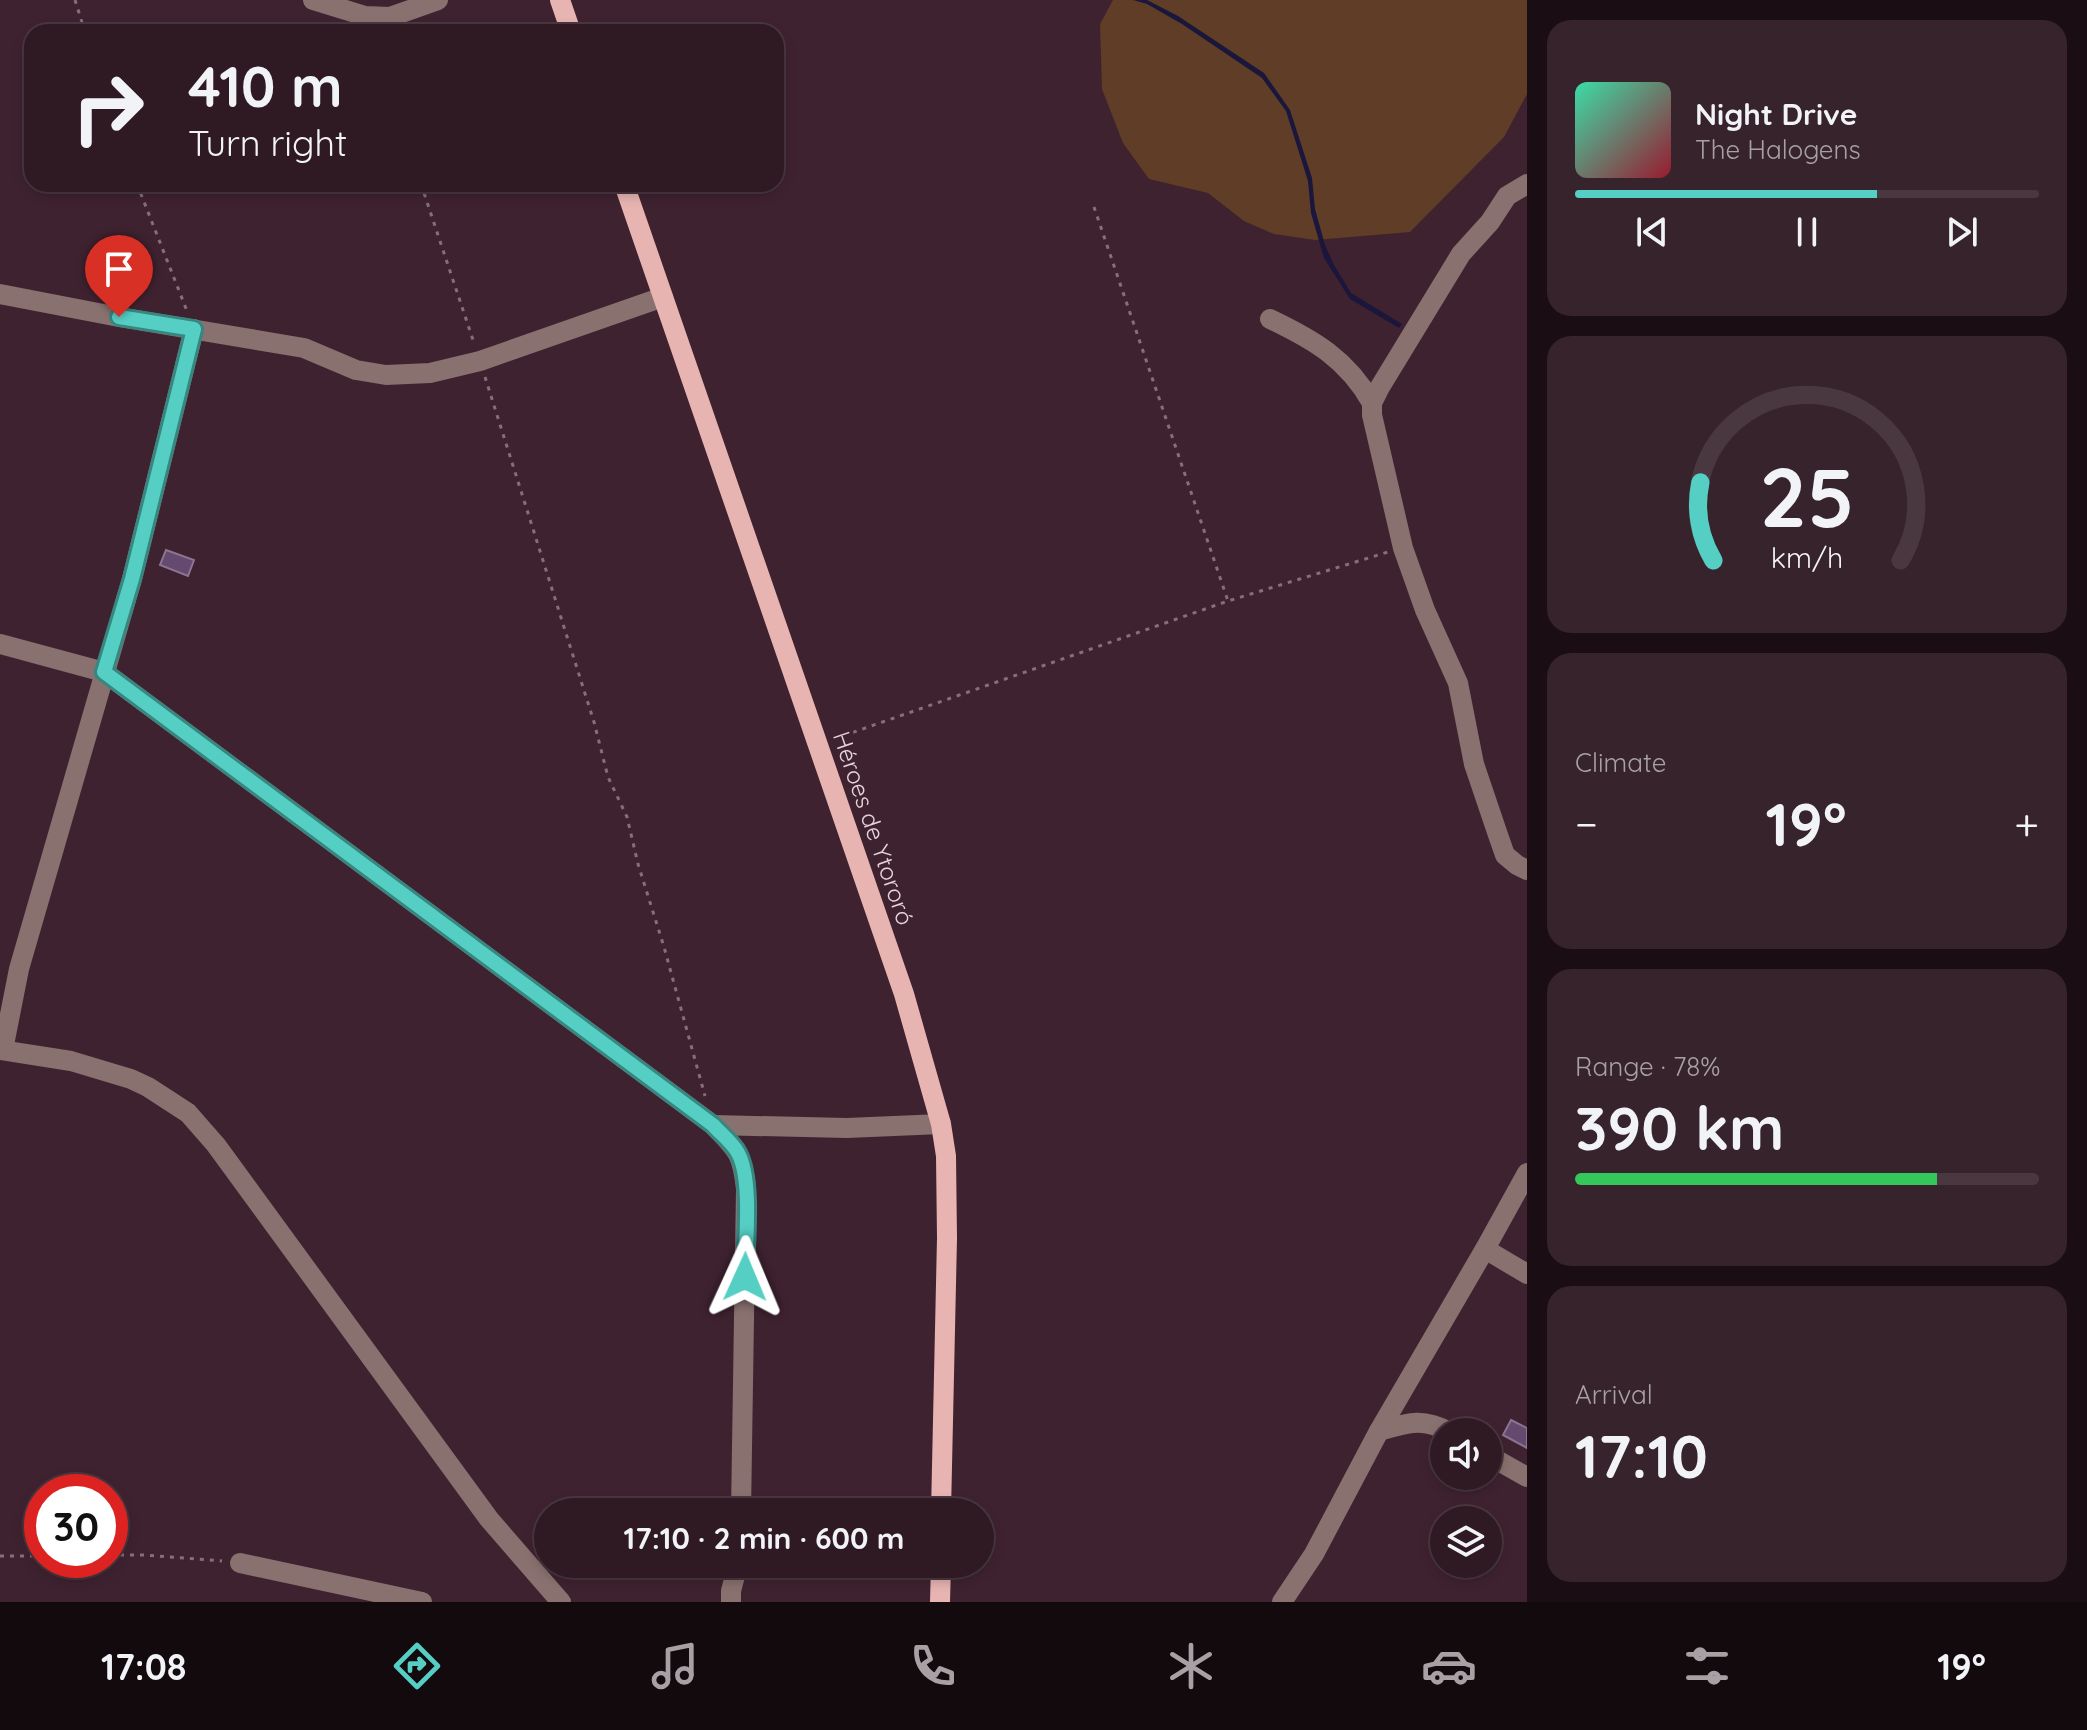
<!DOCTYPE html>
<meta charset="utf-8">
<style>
:root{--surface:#2f1a24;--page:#37232c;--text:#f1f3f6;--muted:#a7a1a6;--line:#4a3841;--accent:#55cec4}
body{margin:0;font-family:Quicksand,sans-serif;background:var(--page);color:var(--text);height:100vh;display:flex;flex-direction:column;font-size:30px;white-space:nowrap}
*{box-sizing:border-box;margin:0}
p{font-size:26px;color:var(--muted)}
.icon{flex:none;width:44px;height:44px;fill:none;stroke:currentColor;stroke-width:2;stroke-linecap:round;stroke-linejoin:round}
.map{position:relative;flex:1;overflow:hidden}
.drawer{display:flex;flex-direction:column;gap:20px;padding:20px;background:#1a0e14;width:560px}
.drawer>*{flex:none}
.guide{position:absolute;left:24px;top:24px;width:760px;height:168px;border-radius:24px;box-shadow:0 4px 12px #0003,0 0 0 2px var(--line);background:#2f1a24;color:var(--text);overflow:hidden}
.controls{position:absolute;left:1430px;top:1418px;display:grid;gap:16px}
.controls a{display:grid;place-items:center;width:72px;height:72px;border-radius:50%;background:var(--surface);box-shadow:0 4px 12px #0003,0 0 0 2px var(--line);font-size:40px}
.speed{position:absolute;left:24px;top:1474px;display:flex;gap:16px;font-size:40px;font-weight:700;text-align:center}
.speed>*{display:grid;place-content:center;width:104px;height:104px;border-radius:50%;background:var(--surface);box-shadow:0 4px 12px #0003,0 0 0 2px var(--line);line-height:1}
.speed .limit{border:12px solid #d22;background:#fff;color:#111}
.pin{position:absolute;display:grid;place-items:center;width:68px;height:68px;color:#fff;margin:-82px -34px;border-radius:50% 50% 50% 0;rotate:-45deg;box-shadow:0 0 8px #0007}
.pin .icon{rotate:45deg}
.me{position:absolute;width:88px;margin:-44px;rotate:1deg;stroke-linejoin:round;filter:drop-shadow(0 0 6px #0008)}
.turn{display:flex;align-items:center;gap:28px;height:168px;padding:0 32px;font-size:36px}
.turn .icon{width:104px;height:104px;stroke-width:2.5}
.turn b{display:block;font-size:56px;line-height:68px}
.big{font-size:60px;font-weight:800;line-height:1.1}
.drawer .tile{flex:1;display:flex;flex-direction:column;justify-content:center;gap:12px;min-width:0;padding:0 28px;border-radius:24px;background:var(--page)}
.drawer .dial{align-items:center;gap:0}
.dial svg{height:208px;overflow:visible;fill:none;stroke:var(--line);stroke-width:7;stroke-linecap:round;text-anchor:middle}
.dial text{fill:var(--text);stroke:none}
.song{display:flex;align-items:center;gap:24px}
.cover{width:96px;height:96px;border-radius:12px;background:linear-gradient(135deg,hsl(160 70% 55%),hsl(350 70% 35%))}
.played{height:8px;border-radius:4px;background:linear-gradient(90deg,var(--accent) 65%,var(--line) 65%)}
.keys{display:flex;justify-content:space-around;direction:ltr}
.heat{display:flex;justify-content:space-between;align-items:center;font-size:44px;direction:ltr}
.charge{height:12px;border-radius:6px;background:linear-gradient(90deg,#34c759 78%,var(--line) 0)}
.trip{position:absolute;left:534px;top:1498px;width:460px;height:80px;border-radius:40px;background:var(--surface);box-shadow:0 4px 12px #0003,0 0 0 2px var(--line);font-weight:800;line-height:80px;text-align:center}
.menu{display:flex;height:128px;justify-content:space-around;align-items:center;background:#130a0e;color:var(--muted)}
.menu .icon{width:56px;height:56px}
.menu .on{color:var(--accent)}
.menu b{font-size:36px;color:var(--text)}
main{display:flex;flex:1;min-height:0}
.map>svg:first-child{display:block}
.green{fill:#5f3d26}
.water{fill:#1b163c}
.building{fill:#66496f;stroke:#8a7592;stroke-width:2}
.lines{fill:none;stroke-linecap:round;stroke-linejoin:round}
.path{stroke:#876f7a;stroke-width:3;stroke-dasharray:4 6;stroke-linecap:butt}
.minor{stroke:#89716f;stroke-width:20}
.major{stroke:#e7b4b2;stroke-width:20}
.route-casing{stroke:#37867f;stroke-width:20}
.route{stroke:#55cec4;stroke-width:14}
.labels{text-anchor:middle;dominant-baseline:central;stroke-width:8;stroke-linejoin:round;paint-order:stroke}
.street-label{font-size:24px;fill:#e7d4dc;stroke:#3f2230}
</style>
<main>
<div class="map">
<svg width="1527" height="1602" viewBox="0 0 1527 1602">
<rect width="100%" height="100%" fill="#3f2230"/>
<!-- green -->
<polygon class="green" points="1113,0 1527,0 1527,94 1504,137 1410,232 1315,240 1274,234 1244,221 1208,193 1149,179 1123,143 1102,89 1100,24"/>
<!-- water -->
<polygon class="water" points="1133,0 1147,0 1178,16 1264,73 1290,110 1312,178 1315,209 1325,245 1334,265 1351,293 1402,324 1399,328 1350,299 1324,258 1311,213 1308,181 1286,111 1262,78 1182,24 1147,4"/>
<!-- building -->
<g class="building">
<polygon points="166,550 194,560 188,576 160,565"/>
<polygon points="1511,1420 1527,1428 1527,1448 1503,1435"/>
</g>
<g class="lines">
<!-- path -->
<g class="path">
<polyline points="75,0 85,32"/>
<polyline points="137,184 187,311"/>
<polyline points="421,184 474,343"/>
<polyline points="1094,207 1228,601"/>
<polyline points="485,377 594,722 608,777 627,817 638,864 664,947 705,1096"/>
<polyline points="834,739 1228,601 1388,552"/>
<polyline points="110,1555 145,1555 222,1561"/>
<polyline points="0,1556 42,1556"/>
</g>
<!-- minor -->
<g class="minor">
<polyline points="313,0 365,16 390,17 438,0"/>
<polyline points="1527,184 1507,196 1490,222 1461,254 1380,387 1372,403 1372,415 1403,548 1425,610 1458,683 1474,764 1497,832 1505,855 1517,865 1527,870"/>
<polyline points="0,294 119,317 304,348 356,370 386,375 430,373 480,361 663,297"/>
<path d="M 1270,319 C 1314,340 1347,359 1372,403"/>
<path d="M 0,644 L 104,672 L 713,1125 C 738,1151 742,1153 746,1189 L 741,1512"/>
<polyline points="0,1050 71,1061 131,1079 148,1087 188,1113 216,1145 489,1519 561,1602"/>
<polyline points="3,1050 19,969 132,579 194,329"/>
<polyline points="713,1125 847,1128 941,1124"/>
<polyline points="1485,1249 1527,1274"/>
<path d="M 1379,1431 C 1407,1423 1423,1417 1449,1432"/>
<polyline points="1488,1455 1527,1477"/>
<polyline points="240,1563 422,1602"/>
<polyline points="731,1602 731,1591 738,1564"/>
<polyline points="1282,1602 1314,1554 1379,1431 1485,1249 1527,1173"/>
</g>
<!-- major -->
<g class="major">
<polyline points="560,0 571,32"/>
<polyline points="624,184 904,994 941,1124 946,1156 947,1238 941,1512"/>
<polyline points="940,1602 941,1564"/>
</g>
</g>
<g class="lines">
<defs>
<path id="route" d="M 119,317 L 194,329 L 132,579 L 104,672 L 713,1125 C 721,1134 732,1142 738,1153 C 753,1181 745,1244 745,1277"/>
</defs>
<!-- route casing -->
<use href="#route" class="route-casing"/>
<!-- route -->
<use href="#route" class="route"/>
</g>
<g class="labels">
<!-- street labels -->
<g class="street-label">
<text transform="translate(874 828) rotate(71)">Héroes de Ytororó</text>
</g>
</g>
</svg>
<div class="controls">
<a><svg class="icon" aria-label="sound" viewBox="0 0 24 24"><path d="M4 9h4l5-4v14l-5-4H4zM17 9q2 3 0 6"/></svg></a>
<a><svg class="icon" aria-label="layers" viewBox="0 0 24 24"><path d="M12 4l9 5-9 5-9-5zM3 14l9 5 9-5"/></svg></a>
</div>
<div class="speed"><div class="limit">30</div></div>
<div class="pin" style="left:119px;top:317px;background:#d93025"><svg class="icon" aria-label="arrive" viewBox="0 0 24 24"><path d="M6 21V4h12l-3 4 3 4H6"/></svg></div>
<svg class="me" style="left:745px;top:1277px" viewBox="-20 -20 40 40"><path d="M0-17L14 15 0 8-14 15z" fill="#55cec4" stroke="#fff" stroke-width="4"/></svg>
<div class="trip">17:10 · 2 min · 600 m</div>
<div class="guide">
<div class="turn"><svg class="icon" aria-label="right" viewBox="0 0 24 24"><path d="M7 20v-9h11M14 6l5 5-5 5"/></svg><div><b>410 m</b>Turn right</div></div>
</div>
</div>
<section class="drawer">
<div class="tile">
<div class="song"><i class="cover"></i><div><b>Night Drive</b><p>The Halogens</p></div></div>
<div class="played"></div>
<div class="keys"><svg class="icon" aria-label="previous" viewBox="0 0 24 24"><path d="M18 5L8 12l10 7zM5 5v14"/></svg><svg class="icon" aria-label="pause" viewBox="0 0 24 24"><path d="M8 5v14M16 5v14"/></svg><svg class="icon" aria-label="next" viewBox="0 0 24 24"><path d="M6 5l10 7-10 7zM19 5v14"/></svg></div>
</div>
<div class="tile dial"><svg viewBox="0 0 100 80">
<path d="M14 69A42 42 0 1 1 86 69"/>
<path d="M14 69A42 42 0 0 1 9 39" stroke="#55cec4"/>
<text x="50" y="56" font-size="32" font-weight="700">25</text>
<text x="50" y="72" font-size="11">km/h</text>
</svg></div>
<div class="tile"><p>Climate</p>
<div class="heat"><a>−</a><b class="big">19°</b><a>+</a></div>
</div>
<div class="tile"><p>Range · 78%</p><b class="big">390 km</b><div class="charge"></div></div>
<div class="tile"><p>Arrival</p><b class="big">17:10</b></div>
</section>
</main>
<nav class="menu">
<b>17:08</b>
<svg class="icon on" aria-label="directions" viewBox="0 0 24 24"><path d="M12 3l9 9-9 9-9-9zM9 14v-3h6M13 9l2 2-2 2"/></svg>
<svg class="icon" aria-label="music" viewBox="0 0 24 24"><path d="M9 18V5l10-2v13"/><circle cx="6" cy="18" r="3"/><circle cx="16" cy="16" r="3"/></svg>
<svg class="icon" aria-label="phone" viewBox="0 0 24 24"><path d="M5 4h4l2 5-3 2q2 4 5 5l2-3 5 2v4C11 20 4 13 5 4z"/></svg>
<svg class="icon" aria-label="climate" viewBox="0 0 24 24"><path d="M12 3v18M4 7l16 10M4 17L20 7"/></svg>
<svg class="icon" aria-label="car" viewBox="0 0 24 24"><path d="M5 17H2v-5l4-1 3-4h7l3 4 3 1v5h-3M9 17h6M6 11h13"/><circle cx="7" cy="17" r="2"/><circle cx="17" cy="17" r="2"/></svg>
<svg class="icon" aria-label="filters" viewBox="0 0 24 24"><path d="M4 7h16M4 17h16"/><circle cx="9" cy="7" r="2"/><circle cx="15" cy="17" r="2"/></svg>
<b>19°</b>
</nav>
